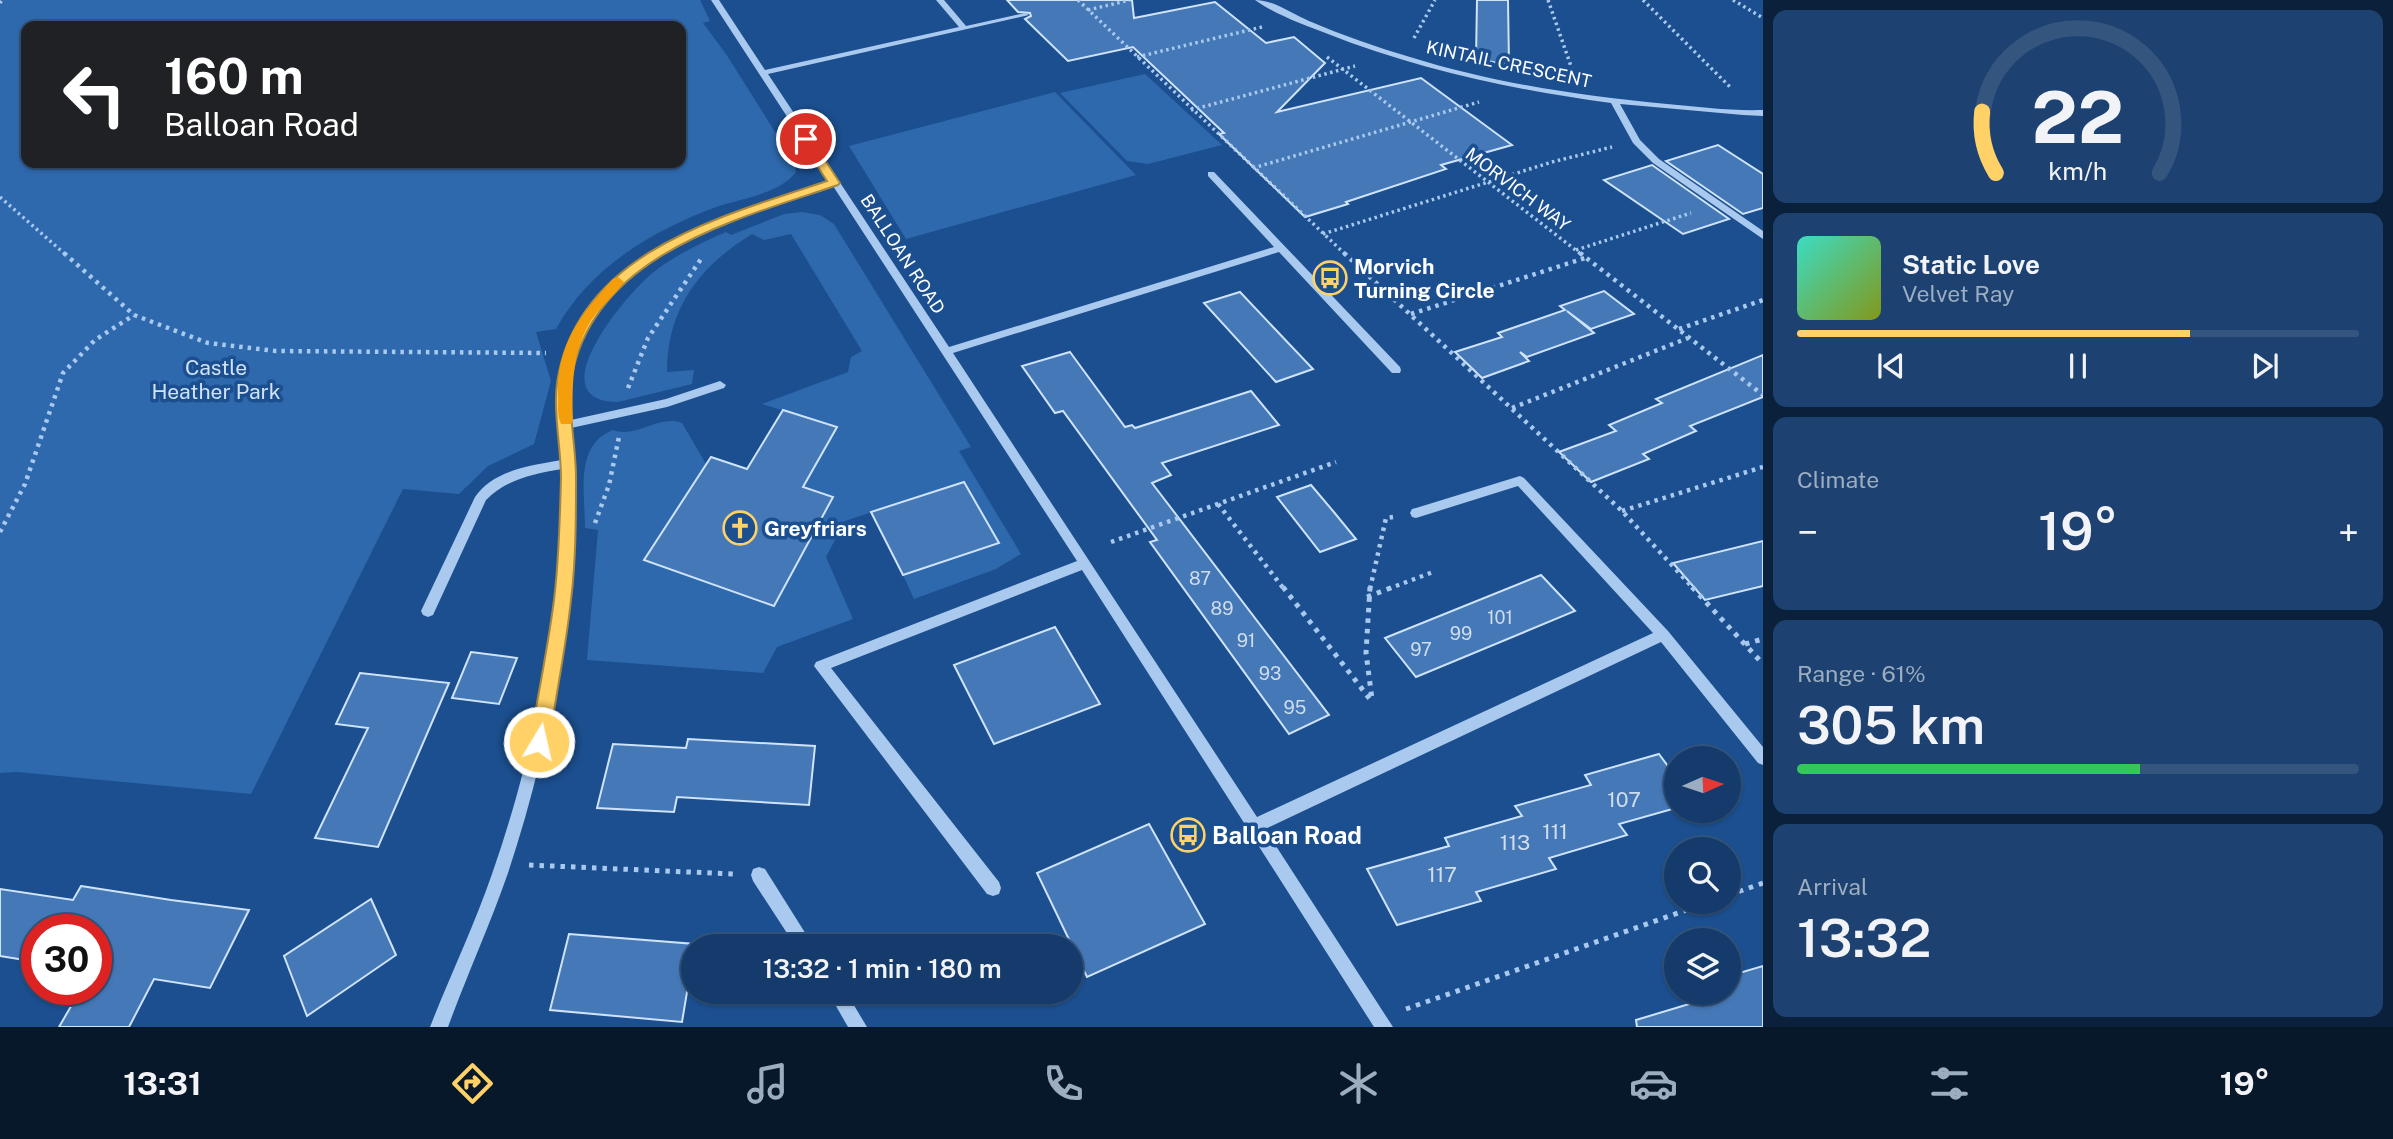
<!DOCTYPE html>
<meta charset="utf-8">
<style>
:root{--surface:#143b6b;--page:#1d4271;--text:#f1f3f6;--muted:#9dadc1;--line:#33557e;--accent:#ffd166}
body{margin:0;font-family:"Public Sans",sans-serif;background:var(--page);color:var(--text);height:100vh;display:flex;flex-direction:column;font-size:26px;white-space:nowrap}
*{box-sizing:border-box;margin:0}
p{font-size:23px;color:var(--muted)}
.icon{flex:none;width:38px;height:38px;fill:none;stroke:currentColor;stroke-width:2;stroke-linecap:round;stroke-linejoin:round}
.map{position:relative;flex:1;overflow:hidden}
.details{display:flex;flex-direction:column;gap:10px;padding:10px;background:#0b203b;width:630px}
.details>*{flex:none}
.guide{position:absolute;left:21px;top:21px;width:665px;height:147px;border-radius:14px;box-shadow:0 2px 5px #0004,0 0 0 2px var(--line);background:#202124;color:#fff;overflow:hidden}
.needle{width:46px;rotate:87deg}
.tools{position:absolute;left:1664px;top:746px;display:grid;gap:14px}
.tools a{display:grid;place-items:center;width:77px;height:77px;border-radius:50%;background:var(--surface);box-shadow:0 2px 5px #0004,0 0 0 2px var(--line);font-size:35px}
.speed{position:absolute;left:21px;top:914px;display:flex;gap:14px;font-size:35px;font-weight:700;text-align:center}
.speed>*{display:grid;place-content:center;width:91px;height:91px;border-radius:50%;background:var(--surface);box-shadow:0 2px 5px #0004,0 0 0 2px var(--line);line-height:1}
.speed .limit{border:10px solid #d22;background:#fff;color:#111}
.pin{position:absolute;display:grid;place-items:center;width:60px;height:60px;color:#fff;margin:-30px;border:4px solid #fff;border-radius:50%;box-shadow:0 2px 7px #0007}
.me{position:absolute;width:77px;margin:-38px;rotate:9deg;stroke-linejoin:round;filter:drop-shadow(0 0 5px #0008)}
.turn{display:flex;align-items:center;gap:24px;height:147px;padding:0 28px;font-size:32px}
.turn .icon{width:91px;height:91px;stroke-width:2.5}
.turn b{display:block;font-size:49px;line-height:60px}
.big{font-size:52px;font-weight:600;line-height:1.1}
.details .card{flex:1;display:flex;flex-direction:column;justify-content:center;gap:10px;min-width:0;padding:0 24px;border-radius:14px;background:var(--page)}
.details .dial{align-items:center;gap:0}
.dial svg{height:182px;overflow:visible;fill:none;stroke:var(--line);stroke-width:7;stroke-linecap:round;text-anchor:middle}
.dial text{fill:var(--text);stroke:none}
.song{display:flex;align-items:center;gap:21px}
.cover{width:84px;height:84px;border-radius:10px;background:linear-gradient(135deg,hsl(170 70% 55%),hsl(70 70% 35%))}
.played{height:7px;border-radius:4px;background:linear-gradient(90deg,var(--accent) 70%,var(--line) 70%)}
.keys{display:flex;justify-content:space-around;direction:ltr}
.heat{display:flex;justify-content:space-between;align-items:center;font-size:38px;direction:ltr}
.charge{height:10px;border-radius:5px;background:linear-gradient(90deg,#34c759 61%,var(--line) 0)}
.trip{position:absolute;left:681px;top:934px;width:402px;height:70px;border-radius:35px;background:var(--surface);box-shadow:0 2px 5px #0004,0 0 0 2px var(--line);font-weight:600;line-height:70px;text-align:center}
.dock{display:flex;height:112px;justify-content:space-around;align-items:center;background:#08182b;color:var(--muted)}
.dock .icon{width:49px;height:49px}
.dock .on{color:var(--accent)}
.dock b{font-size:32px;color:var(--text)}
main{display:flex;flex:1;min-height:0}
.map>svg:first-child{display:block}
.green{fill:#2e69ad;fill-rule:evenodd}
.building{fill:#4478b7;stroke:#cfe3fa;stroke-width:2}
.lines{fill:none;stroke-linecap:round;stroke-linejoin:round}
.path-far2{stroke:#a9c9ee;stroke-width:3.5;stroke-dasharray:2.5 3.5;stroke-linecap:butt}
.path-far1{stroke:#a9c9ee;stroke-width:4.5;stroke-dasharray:3.5 5;stroke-linecap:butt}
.path{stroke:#a9c9ee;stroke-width:5;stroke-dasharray:4.5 6;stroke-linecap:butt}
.minor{fill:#a9c9ee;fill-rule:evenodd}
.route{fill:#ffd166;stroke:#a68842;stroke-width:2}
.slow{fill:#f59e0b}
.labels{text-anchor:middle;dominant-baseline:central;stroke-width:7;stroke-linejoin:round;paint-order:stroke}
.far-street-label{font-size:18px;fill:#fff;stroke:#1b4f8f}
.number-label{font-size:18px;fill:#d0dded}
.poi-label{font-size:21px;font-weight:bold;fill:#fff;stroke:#1b4f8f;text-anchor:start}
.park-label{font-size:21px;fill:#cfe3fa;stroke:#1b4f8f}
.near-number-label{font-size:21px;fill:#d0dded}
.near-poi-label{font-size:24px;font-weight:bold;fill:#fff;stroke:#1b4f8f;text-anchor:start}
</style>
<main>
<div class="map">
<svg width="1763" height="1027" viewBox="0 0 1763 1027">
<rect width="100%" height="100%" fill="#1b4f8f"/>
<!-- green -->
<g class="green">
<path d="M 0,0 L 700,0 L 710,21 L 703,23 L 726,54 L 794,162 L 796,172 C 779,194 743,198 719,206 C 653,230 590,267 556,329 L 536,332 L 551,381 L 534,444 L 488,466 L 459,494 L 403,489 L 251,794 L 17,772 L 0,773 ZM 26,26 L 681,26 L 681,163 L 26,163 Z"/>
<polygon points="1145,74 1222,145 1148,164 1127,161 1060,93"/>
<polygon points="1055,92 1136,175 906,239 849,146"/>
<path d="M 802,212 L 820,215 L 834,224 L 971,447 L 959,451 L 1021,554 L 996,569 L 914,599 L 903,575 L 942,561 L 954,543 L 962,556 L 999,543 L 964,482 L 928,493 L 916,513 L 909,500 L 845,521 L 826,557 L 853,619 L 777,647 L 763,673 L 587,660 L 598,530 L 585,528 C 585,494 574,445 613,430 C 636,439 659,414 682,423 L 706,464 L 644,560 L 774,606 L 832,498 L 803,487 L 837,427 L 762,404 L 848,372 L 851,357 L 862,351 L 791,234 L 764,240 L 752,234 C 700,266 667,308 667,372 L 694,370 L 692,384 L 618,402 C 535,402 629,290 655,271 C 677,254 701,243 726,232 L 731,235 L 784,214 Z"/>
</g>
<!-- building -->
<g class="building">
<polygon points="1007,0 1132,0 1134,18 1215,2 1266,43 1294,37 1325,63 1277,112 1421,78 1512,145 1441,165 1446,169 1346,202 1348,204 1305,217 1219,134 1224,133 1133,47 1068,61 1025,19 1031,16 1030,13 1018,12"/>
<polygon points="1477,0 1508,0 1509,65 1476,59"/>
<polygon points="1718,145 1763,174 1763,208 1743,214 1666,161"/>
<polygon points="1652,165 1729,219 1683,234 1604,180"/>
<polygon points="1604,291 1634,314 1591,329 1567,311 1594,333 1527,357 1520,352 1529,361 1482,378 1455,352 1502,337 1498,333 1565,310 1560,306"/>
<polygon points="1240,292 1274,328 1313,369 1276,382 1204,303"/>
<polygon points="1070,352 1125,427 1132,425 1135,428 1251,391 1279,425 1162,463 1171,475 1152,483 1329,715 1289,734 1150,542 1157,540 1063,411 1055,413 1022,366"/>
<polygon points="1763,355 1763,397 1690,426 1696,431 1643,454 1649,459 1591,482 1559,452 1616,431 1609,425 1662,403 1656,399"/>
<polygon points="783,410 837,427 803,487 833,497 774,606 644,560 711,457 747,469"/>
<polygon points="964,482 999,543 903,575 871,512"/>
<polygon points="1311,485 1333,511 1356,539 1320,552 1277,497"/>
<polygon points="1763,541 1763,586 1705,600 1673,563"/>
<polygon points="1541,575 1575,611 1416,677 1385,638"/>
<polygon points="1055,627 1100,704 994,744 954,665"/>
<polygon points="471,652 517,658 499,704 452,698"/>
<polygon points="360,673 449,683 378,847 315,838 368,728 336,724"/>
<polygon points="688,739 815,746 809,805 677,797 674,812 597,808 613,744 686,748"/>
<polygon points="1659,754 1676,777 1676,808 1619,824 1627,835 1549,858 1556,869 1476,892 1481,901 1397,925 1367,869 1449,846 1445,838 1522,816 1515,806 1591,785 1585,775"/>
<polygon points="1149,824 1205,924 1087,977 1037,873"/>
<polygon points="81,886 171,900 249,910 210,988 154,979 129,1027 59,1027 81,989 96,989 96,929 37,929 37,962 0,956 0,889 73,900"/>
<polygon points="371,899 396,955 307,1016 284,956"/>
<polygon points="569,934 695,944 682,1022 550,1010"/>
<polygon points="1763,966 1763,1027 1637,1027 1636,1020 1729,992 1729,976"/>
</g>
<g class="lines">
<!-- path-far2 -->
<g class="path-far2">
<polyline points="1078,0 1346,255"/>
<polyline points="1548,0 1573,72"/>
<polyline points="1643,0 1731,88"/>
<polyline points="1733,0 1763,18"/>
<polyline points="0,3 2,0"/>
<polyline points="1088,10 1130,0"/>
<polyline points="1414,38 1435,0"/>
<polyline points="1137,57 1262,27"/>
<polyline points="1327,57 1582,255"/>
<polyline points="1191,110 1355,66"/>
<polyline points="1253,168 1479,102"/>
<polyline points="0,197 66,255"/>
<polyline points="1323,234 1552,162 1612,147"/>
<polyline points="1576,250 1691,213"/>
</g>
<!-- path-far1 -->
<g class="path-far1">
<polyline points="64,253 134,315 208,343 276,351 546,353"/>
<polyline points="1344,253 1622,511 1694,589"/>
<polyline points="1580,253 1763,395"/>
<polyline points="1411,314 1585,258"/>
<polyline points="1679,329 1763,300"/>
<polyline points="628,388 648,338 701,259"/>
<polyline points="1512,408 1688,338"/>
<polyline points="1218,504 1284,589"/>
<polyline points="1622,511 1763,467"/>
<polyline points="595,523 609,485 619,437"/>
<polyline points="0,532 25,484 63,373 95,340 134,315"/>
<polyline points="1111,542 1336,462"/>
<polyline points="1370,589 1386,518 1393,517"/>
<polyline points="1388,589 1433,572"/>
</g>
<!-- path -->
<g class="path">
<polyline points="1283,587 1373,703"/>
<polyline points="1370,587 1366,653 1372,699"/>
<polyline points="1692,587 1763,664"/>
<polyline points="1367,597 1393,587"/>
<polyline points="1745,644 1763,639"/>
<polyline points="529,865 734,874"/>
<polyline points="1729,895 1763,883"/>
<polyline points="1406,1009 1712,901"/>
</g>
<!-- minor -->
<g class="minor">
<path d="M 711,0 L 719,0 L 765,70 L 959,27 L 936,0 L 944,0 L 966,26 L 1025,13 L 1029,15 L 768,74 L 949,347 L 1274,247 L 1208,176 L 1208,172 L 1214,172 L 1400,367 L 1401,370 L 1400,373 L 1392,373 L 1279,252 L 953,353 L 1257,817 L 1653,633 L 1518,486 L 1416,518 L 1412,517 L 1410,513 L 1412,509 L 1416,508 L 1520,476 L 1524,478 L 1668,631 L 1763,747 L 1763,765 L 1758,763 L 1661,642 L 1265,829 L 1393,1027 L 1374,1027 L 1251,834 L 1248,832 L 1246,826 L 1082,570 L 831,668 L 999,882 L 1001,888 L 999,894 L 993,896 L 987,894 L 814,666 L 816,662 L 1077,561 L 833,186 C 752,213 660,237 603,305 C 594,314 587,324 581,335 C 570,362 570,391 571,420 L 666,399 L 720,381 L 726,385 L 724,388 L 667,407 L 571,428 C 581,578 555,731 508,873 C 490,925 467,975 448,1027 L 430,1027 C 450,976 474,926 492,874 C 537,745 563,606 562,469 C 533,474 507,479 486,500 L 433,615 L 428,617 L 423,615 L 421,611 L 475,497 C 493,470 532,465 562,460 C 560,426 556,391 564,358 C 587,252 740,210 829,181 Z"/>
<path d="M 1255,0 C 1274,0 1292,14 1309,21 C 1342,35 1376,47 1410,57 C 1493,83 1581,96 1667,104 C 1699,107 1731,111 1763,110 L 1763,116 L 1743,115 L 1620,104 L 1640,140 L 1659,159 L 1763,231 L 1763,239 L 1653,163 L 1633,143 L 1611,103 C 1515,90 1419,70 1328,34 C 1304,25 1276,15 1255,0 Z"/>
<polygon points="759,867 765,869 814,947 796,947 753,881 751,875 753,869"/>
<polygon points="828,992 846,992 867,1027 848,1027"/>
</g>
</g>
<!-- route -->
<path class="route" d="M 802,137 L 810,137 L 840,183 L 838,185 C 738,219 594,254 572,376 C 567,407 576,446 576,477 C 576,518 576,560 571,600 C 566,647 556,695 549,742 L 546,748 L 539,751 L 533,748 L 530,742 C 538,695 548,647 554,600 C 559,560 560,518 561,478 C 561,445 552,409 558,377 C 581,251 723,216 827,181 L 800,139 Z"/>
<!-- slow -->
<path class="slow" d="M 618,277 L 624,282 C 615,295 601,306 592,319 C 572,350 572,385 573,420 L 571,424 L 561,424 C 557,415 558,405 558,396 C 556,345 581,314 613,279 Z"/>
<!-- icons -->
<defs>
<symbol id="bus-ring" viewBox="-11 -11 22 22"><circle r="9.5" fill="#1b4f8f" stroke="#ffd166" stroke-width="1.5"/><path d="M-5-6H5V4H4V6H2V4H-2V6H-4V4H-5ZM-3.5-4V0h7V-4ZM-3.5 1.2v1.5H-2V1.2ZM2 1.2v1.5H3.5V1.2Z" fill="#ffd166"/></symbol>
<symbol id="church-ring" viewBox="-11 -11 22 22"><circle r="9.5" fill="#1b4f8f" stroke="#ffd166" stroke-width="1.5"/><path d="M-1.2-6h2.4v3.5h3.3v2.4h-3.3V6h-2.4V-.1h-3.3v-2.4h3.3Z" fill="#ffd166"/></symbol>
</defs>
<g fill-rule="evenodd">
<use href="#bus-ring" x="1311" y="259" width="38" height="38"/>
<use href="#church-ring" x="721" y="509" width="38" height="38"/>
<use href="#bus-ring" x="1169" y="816" width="38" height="38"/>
</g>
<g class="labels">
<!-- far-street labels -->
<g class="far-street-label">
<text transform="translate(1509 64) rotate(12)">KINTAIL CRESCENT</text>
<text transform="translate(1518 189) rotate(37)">MORVICH WAY</text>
<text transform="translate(903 254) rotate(57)">BALLOAN ROAD</text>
</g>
<!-- number labels -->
<g class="number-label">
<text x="1200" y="578">87</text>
<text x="1222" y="608">89</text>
<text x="1500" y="617">101</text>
<text x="1461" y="633">99</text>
<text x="1246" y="640">91</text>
<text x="1421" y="649">97</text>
<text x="1270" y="673">93</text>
<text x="1295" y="707">95</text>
</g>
<!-- poi labels -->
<g class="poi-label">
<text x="1354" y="266">Morvich<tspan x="1354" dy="24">Turning Circle</tspan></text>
<text x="764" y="528">Greyfriars</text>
</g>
<!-- park labels -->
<g class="park-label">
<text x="216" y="367">Castle<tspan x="216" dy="24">Heather Park</tspan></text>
</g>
<!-- near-number labels -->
<g class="near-number-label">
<text x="1624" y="799">107</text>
<text x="1555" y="831">111</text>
<text x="1515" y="842">113</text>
<text x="1442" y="874">117</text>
</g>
<!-- near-poi labels -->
<g class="near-poi-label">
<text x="1212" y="835">Balloan Road</text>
</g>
</g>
</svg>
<div class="tools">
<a><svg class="needle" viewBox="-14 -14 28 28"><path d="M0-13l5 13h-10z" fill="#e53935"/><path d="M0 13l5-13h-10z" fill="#9dadc1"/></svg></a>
<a><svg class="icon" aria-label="search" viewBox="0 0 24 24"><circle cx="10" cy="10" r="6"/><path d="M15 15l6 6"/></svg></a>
<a><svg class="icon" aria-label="layers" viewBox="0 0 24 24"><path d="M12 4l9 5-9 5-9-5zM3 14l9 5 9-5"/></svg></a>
</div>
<div class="speed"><div class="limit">30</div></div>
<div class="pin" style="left:806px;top:139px;background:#d93025"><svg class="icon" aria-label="arrive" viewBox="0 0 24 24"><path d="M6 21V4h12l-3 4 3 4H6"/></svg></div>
<svg class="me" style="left:539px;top:742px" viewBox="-20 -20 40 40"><circle r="17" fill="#ffd166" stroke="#fff" stroke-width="3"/><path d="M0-11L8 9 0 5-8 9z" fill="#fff"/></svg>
<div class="trip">13:32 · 1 min · 180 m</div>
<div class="guide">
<div class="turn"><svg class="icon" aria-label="left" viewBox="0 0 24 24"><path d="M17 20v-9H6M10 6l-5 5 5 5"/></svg><div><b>160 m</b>Balloan Road</div></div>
</div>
</div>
<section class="details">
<div class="card dial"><svg viewBox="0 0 100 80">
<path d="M14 69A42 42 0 1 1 86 69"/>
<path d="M14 69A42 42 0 0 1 8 42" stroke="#ffd166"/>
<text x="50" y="56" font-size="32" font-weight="700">22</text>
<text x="50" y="72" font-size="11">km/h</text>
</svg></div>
<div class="card">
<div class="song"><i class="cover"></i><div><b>Static Love</b><p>Velvet Ray</p></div></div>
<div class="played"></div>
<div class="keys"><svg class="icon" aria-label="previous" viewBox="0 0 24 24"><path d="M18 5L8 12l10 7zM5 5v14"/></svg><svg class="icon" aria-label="pause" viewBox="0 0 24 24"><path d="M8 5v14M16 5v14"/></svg><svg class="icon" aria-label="next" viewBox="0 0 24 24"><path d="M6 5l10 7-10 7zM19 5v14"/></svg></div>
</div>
<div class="card"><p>Climate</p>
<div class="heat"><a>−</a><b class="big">19°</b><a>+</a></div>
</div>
<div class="card"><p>Range · 61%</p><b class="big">305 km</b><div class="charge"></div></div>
<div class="card"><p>Arrival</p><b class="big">13:32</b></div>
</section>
</main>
<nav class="dock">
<b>13:31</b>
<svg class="icon on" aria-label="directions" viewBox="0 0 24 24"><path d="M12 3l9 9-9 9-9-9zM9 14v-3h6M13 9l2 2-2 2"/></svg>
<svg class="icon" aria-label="music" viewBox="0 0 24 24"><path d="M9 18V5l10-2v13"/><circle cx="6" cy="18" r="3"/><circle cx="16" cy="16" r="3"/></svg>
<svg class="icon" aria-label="phone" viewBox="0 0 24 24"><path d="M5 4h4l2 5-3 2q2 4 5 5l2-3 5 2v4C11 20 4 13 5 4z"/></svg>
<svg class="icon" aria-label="climate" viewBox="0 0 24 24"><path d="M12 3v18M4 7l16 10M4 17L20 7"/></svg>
<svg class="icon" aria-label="car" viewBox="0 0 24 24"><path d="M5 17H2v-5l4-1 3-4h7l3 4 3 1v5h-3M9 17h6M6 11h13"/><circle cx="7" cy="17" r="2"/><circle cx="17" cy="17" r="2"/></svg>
<svg class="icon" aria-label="filters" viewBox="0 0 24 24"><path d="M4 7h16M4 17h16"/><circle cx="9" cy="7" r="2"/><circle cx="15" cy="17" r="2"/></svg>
<b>19°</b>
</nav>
